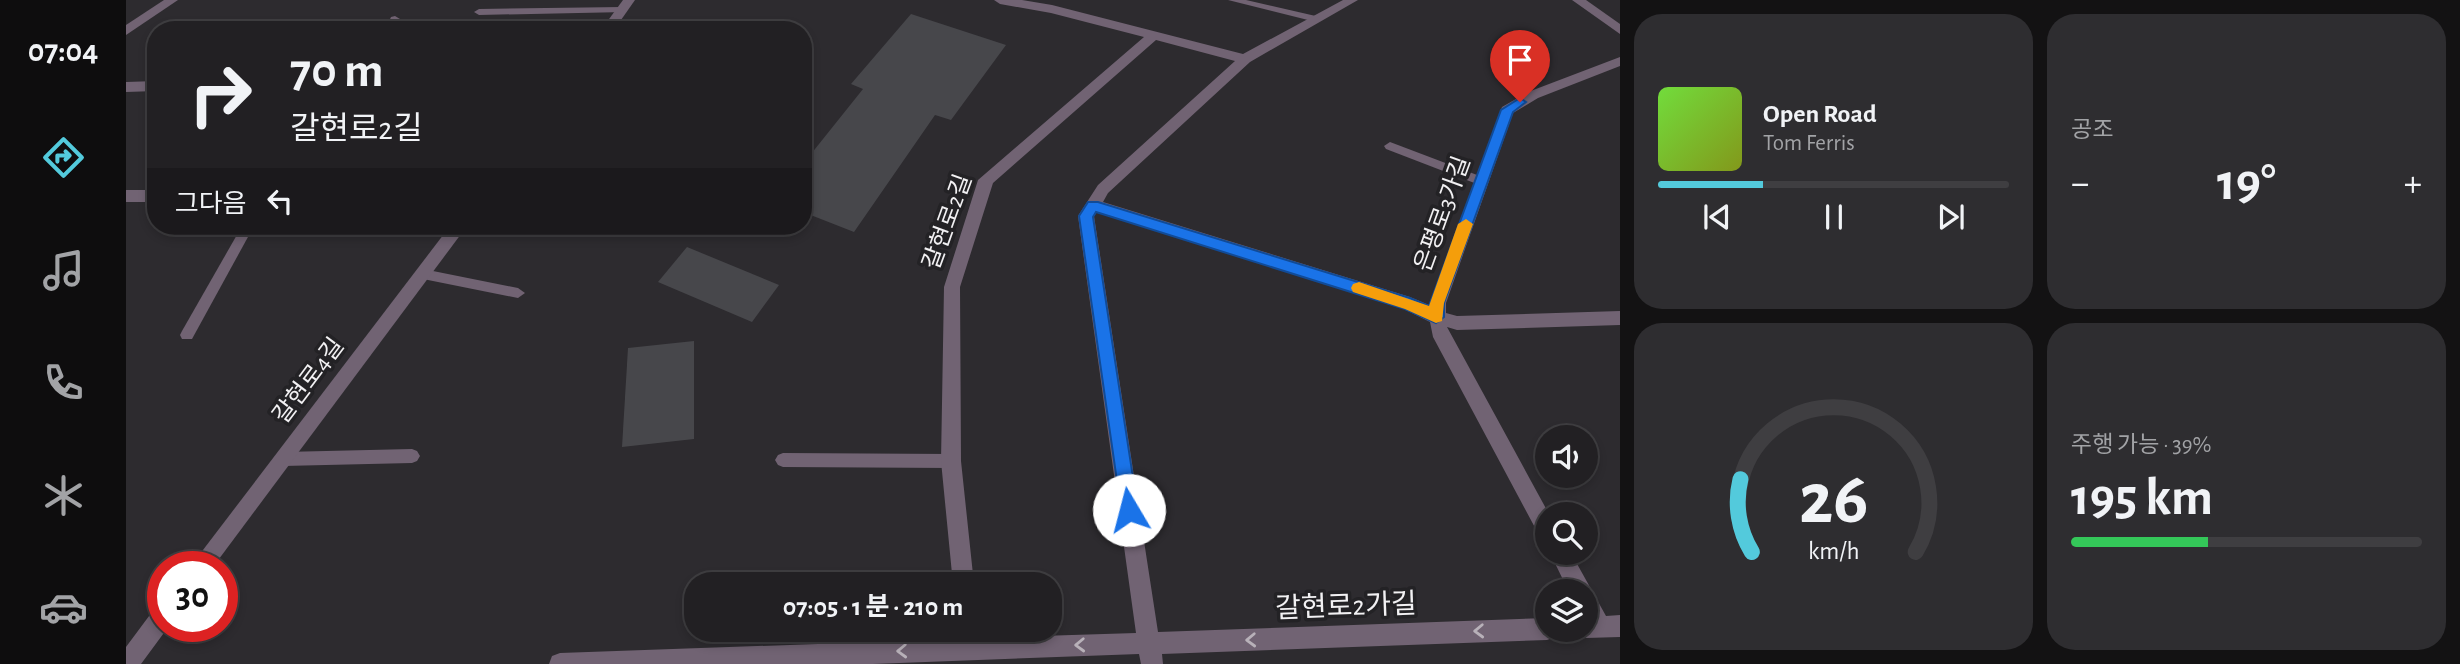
<!DOCTYPE html>
<html lang="ko">
<meta charset="utf-8">
<style>
:root{--surface:#222023;--page:#2e2d30;--text:#f1f3f6;--muted:#a2a3a6;--line:#3f3e41;--accent:#53cadc}
body{margin:0;font-family:"Alegreya Sans","Noto Sans KR",sans-serif;background:var(--page);color:var(--text);height:100vh;display:flex;flex-direction:column;font-size:26px;white-space:nowrap}
*{box-sizing:border-box;margin:0}
p{font-size:23px;color:var(--muted)}
.icon{flex:none;width:38px;height:38px;fill:none;stroke:currentColor;stroke-width:2;stroke-linecap:round;stroke-linejoin:round}
.map{position:relative;flex:1;overflow:hidden}
.details{display:flex;flex-direction:column;gap:14px;padding:14px;background:#131213;width:840px}
.details>*{flex:none}
.banner{position:absolute;left:21px;top:21px;width:665px;height:214px;border-radius:28px;box-shadow:0 4px 10px #0003,0 0 0 2px var(--line);background:#222023;color:var(--text);overflow:hidden}
.fabs{position:absolute;left:1409px;top:425px;display:grid;gap:14px}
.fabs a{display:grid;place-items:center;width:63px;height:63px;border-radius:50%;background:var(--surface);box-shadow:0 4px 10px #0003,0 0 0 2px var(--line);font-size:35px}
.speed{position:absolute;left:21px;top:551px;display:flex;gap:14px;font-size:35px;font-weight:700;text-align:center}
.speed>*{display:grid;place-content:center;width:91px;height:91px;border-radius:50%;background:var(--surface);box-shadow:0 4px 10px #0003,0 0 0 2px var(--line);line-height:1}
.speed .limit{border:10px solid #d22;background:#fff;color:#111}
.pin{position:absolute;display:grid;place-items:center;width:60px;height:60px;color:#fff;margin:-72px -30px;border-radius:50% 50% 50% 0;rotate:-45deg;box-shadow:0 0 7px #0007}
.pin .icon{rotate:45deg}
.me{position:absolute;width:77px;margin:-38px;rotate:352deg;stroke-linejoin:round;filter:drop-shadow(0 0 5px #0008)}
.turn{display:flex;align-items:center;gap:24px;height:147px;padding:0 28px;font-size:32px}
.turn .icon{width:91px;height:91px;stroke-width:2.5}
.turn b{display:block;font-size:49px;line-height:60px}
.then{display:flex;align-items:center;height:66px;padding:0 28px;background:#0003;gap:14px;font-size:26px}
.big{font-size:52px;font-weight:700;line-height:1.1}
.details .tile{flex:1;display:flex;flex-direction:column;justify-content:center;gap:10px;min-width:0;padding:0 24px;border-radius:28px;background:var(--page)}
.details .dial{align-items:center;gap:0}
.dial svg{height:182px;overflow:visible;fill:none;stroke:var(--line);stroke-width:7;stroke-linecap:round;text-anchor:middle}
.dial text{fill:var(--text);stroke:none}
.song{display:flex;align-items:center;gap:21px}
.cover{width:84px;height:84px;border-radius:10px;background:linear-gradient(135deg,hsl(100 70% 55%),hsl(70 70% 35%))}
.played{height:7px;border-radius:4px;background:linear-gradient(90deg,var(--accent) 30%,var(--line) 30%)}
.keys{display:flex;justify-content:space-around;direction:ltr}
.heat{display:flex;justify-content:space-between;align-items:center;font-size:38px;direction:ltr}
.charge{height:10px;border-radius:5px;background:linear-gradient(90deg,#34c759 39%,var(--line) 0)}
.details .tiles{flex:1;display:grid;gap:14px;grid-template-columns:repeat(2,1fr)}
.trip{position:absolute;left:558px;top:572px;width:378px;height:70px;border-radius:28px;background:var(--surface);box-shadow:0 4px 10px #0003,0 0 0 2px var(--line);font-weight:700;line-height:70px;text-align:center}
main{display:flex;flex:1;min-height:0}
.menu{display:flex;flex-direction:column;width:126px;justify-content:space-around;align-items:center;background:#0e0d0e;color:var(--muted)}
.menu .icon{width:49px;height:49px}
.menu .current{color:var(--accent)}
.menu b{font-size:32px;color:var(--text)}
.map>svg:first-child{display:block}
.building{fill:#47474b}
.lines{fill:none;stroke-linecap:round;stroke-linejoin:round}
.lane{fill:#716373;fill-rule:evenodd}
.street{fill:#716373;fill-rule:evenodd}
.oneway{stroke:#b8b1b9}
.route{fill:#1a73e8;stroke:#114b97;stroke-width:2}
.slow{fill:#f59e0b}
.labels{text-anchor:middle;dominant-baseline:central;stroke-width:7;stroke-linejoin:round;paint-order:stroke}
.street-label{font-size:24px;fill:#f2f1f3;stroke:#232225}
.near-street-label{font-size:28px;fill:#f2f1f3;stroke:#232225}
</style>
<main>
<nav class="menu">
<b>07:04</b>
<svg class="icon current" aria-label="directions" viewBox="0 0 24 24"><path d="M12 3l9 9-9 9-9-9zM9 14v-3h6M13 9l2 2-2 2"/></svg>
<svg class="icon" aria-label="music" viewBox="0 0 24 24"><path d="M9 18V5l10-2v13"/><circle cx="6" cy="18" r="3"/><circle cx="16" cy="16" r="3"/></svg>
<svg class="icon" aria-label="phone" viewBox="0 0 24 24"><path d="M5 4h4l2 5-3 2q2 4 5 5l2-3 5 2v4C11 20 4 13 5 4z"/></svg>
<svg class="icon" aria-label="climate" viewBox="0 0 24 24"><path d="M12 3v18M4 7l16 10M4 17L20 7"/></svg>
<svg class="icon" aria-label="car" viewBox="0 0 24 24"><path d="M5 17H2v-5l4-1 3-4h7l3 4 3 1v5h-3M9 17h6M6 11h13"/><circle cx="7" cy="17" r="2"/><circle cx="17" cy="17" r="2"/></svg>
</nav>
<div class="map">
<svg width="1494" height="664" viewBox="0 0 1494 664">
<rect width="100%" height="100%" fill="#2d2b2f"/>
<!-- building -->
<g class="building">
<polygon points="785,14 880,45 825,120 809,115 728,232 677,212 677,164 737,89 725,84"/>
<polygon points="561,247 653,285 626,322 532,282"/>
<polygon points="568,341 568,439 496,447 502,348"/>
</g>
<g class="lines">
<!-- lane -->
<g class="lane">
<polygon points="1102,0 1120,0 1194,17 1195,19 1190,22"/>
<polygon points="496,7 500,8 500,12 353,15 348,12 353,9"/>
<polygon points="269,16 274,19 269,30 259,30 265,17"/>
<polygon points="1264,142 1359,178 1361,181 1359,184 1351,184 1260,149 1258,146"/>
<polygon points="116,226 128,226 66,339 56,339 54,335 56,331"/>
<polygon points="297,269 392,288 399,293 392,298 297,279 290,274"/>
<polygon points="286,449 291,451 294,456 291,461 286,463 157,466 152,464 149,459 152,454 157,452"/>
<polygon points="657,453 825,454 830,456 833,461 830,466 825,468 657,467 652,465 649,460 652,455"/>
</g>
<!-- street -->
<g class="street">
<polygon points="38,0 52,0 0,35 0,25"/>
<polygon points="497,0 509,0 488,30 475,30"/>
<polygon points="868,0 896,0 926,5 1117,54 1217,0 1232,0 1124,62 982,193 977,202 1284,297 1303,305 1376,107 1402,92 1494,57 1494,66 1412,98 1387,113 1320,303 1320,313 1331,316 1494,311 1494,325 1331,330 1321,327 1423,514 1421,514 1421,540 1414,537 1307,337 1304,322 1278,309 971,212 968,216 1032,632 1421,618 1421,630 1432,630 1429,637 1421,640 1036,654 1037,664 1015,664 1013,654 747,664 423,664 426,656 434,653 832,639 831,630 853,630 854,638 1010,633 952,216 972,185 1109,61 1030,40 867,183 834,287 835,461 848,584 827,584 815,461 818,287 852,180 1018,37 925,13 874,4"/>
<polygon points="1446,0 1460,0 1494,24 1494,34"/>
<polygon points="30,81 30,91 0,92 0,82"/>
<rect x="0" y="190" width="30" height="12"/>
<polygon points="324,226 341,226 87,567 64,567"/>
<polygon points="1424,553 1445,553 1480,616 1494,615 1494,637 1460,638 1452,635 1450,630 1460,630 1460,592 1443,592"/>
<polygon points="37,605 37,626 43,626 15,664 0,664 0,647 29,608"/>
</g>
</g>
<!-- one-way arrows -->
<defs><path id="oneway-chevron" d="M-2-3.5L2.5 0L-2 3.5" fill="none" stroke-width="1.6" stroke-linecap="round" stroke-linejoin="round" transform="scale(1.75)"/></defs>
<g class="oneway">
<use href="#oneway-chevron" transform="translate(1353 631) rotate(178)"/>
<use href="#oneway-chevron" transform="translate(1125 640) rotate(178)"/>
<use href="#oneway-chevron" transform="translate(954 645) rotate(178)"/>
<use href="#oneway-chevron" transform="translate(776 651) rotate(178)"/>
</g>
<!-- route -->
<polygon class="route" points="1394,98 1400,102 1387,112 1318,303 1318,317 1310,323 1279,309 970,212 967,217 1012,510 1009,516 1003,518 996,516 953,216 962,202 972,202 1284,298 1303,306 1375,110"/>
<!-- slow -->
<polygon class="slow" points="1340,219 1347,224 1318,303 1316,321 1310,323 1279,309 1227,292 1225,288 1227,284 1233,282 1303,306 1332,224"/>
<g class="labels">
<!-- street labels -->
<g class="street-label">
<text transform="translate(1317 214) rotate(-70)">은평로3가길</text>
<text transform="translate(822 222) rotate(-70)">갈현로2길</text>
<text transform="translate(183 381) rotate(-53)">갈현로4길</text>
</g>
<!-- near-street labels -->
<g class="near-street-label">
<text transform="translate(1220 607) rotate(-2)">갈현로2가길</text>
</g>
</g>
</svg>
<div class="fabs">
<a><svg class="icon" aria-label="sound" viewBox="0 0 24 24"><path d="M4 9h4l5-4v14l-5-4H4zM17 9q2 3 0 6"/></svg></a>
<a><svg class="icon" aria-label="search" viewBox="0 0 24 24"><circle cx="10" cy="10" r="6"/><path d="M15 15l6 6"/></svg></a>
<a><svg class="icon" aria-label="layers" viewBox="0 0 24 24"><path d="M12 4l9 5-9 5-9-5zM3 14l9 5 9-5"/></svg></a>
</div>
<div class="speed"><div class="limit">30</div></div>
<div class="pin" style="left:1394px;top:102px;background:#d93025"><svg class="icon" aria-label="arrive" viewBox="0 0 24 24"><path d="M6 21V4h12l-3 4 3 4H6"/></svg></div>
<svg class="me" style="left:1003px;top:510px" viewBox="-20 -20 40 40"><circle r="19" fill="#fff"/><path d="M0-13L10 11 0 6-10 11z" fill="#1a73e8"/></svg>
<div class="trip">07:05 · 1 분 · 210 m</div>
<div class="banner">
<div class="turn"><svg class="icon" aria-label="right" viewBox="0 0 24 24"><path d="M7 20v-9h11M14 6l5 5-5 5"/></svg><div><b>70 m</b>갈현로2길</div></div>
<div class="then">그다음<svg class="icon" aria-label="left" viewBox="0 0 24 24"><path d="M17 20v-9H6M10 6l-5 5 5 5"/></svg></div>
</div>
</div>
<section class="details">
<div class="tiles">
<div class="tile">
<div class="song"><i class="cover"></i><div><b>Open Road</b><p>Tom Ferris</p></div></div>
<div class="played"></div>
<div class="keys"><svg class="icon" aria-label="previous" viewBox="0 0 24 24"><path d="M18 5L8 12l10 7zM5 5v14"/></svg><svg class="icon" aria-label="pause" viewBox="0 0 24 24"><path d="M8 5v14M16 5v14"/></svg><svg class="icon" aria-label="next" viewBox="0 0 24 24"><path d="M6 5l10 7-10 7zM19 5v14"/></svg></div>
</div>
<div class="tile"><p>공조</p>
<div class="heat"><a>−</a><b class="big">19°</b><a>+</a></div>
</div>
<div class="tile dial"><svg viewBox="0 0 100 80">
<path d="M14 69A42 42 0 1 1 86 69"/>
<path d="M14 69A42 42 0 0 1 9 37" stroke="#53cadc"/>
<text x="50" y="56" font-size="32" font-weight="700">26</text>
<text x="50" y="72" font-size="11">km/h</text>
</svg></div>
<div class="tile"><p>주행 가능 · 39%</p><b class="big">195 km</b><div class="charge"></div></div>
</div>
</section>
</main>
